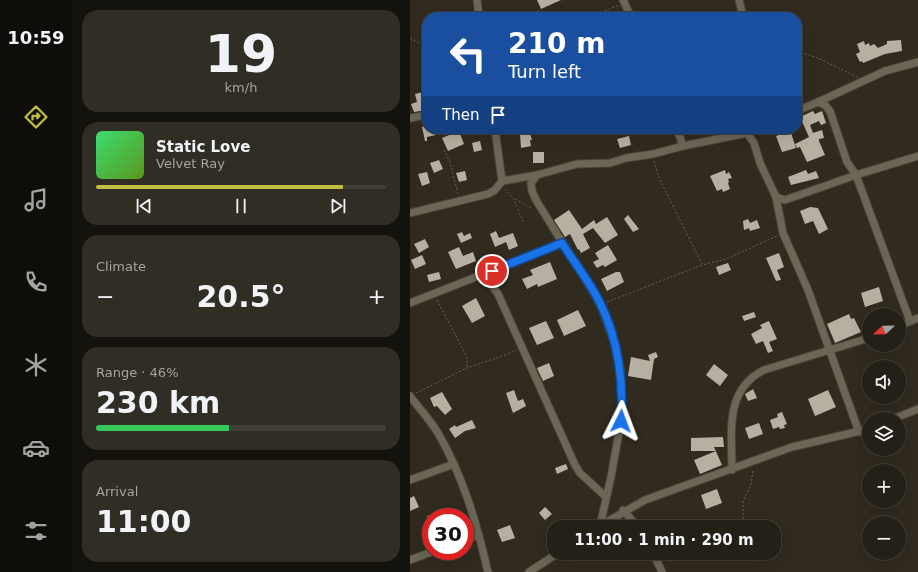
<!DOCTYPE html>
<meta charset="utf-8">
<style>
:root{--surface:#242017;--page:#302d24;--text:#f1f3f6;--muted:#a3a3a1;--line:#413e36;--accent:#bfbe41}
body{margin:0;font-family:"DejaVu Sans",sans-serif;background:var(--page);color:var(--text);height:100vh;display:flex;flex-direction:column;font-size:15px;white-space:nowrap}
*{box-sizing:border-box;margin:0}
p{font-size:13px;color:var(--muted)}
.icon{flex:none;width:22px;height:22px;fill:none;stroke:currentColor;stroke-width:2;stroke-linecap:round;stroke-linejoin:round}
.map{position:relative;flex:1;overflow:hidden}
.sheet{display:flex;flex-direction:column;gap:10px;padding:10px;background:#14120d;width:338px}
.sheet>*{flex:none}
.banner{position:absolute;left:12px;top:12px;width:380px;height:122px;border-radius:16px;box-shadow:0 4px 16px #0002,0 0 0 1px var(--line);background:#1a4fa0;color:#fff;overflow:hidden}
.needle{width:26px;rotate:248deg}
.buttons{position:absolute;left:452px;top:308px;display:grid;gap:8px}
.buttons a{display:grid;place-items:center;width:44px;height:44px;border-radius:50%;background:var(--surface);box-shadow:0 4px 16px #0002,0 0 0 1px var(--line);font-size:20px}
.speed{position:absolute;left:12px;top:508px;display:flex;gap:8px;font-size:20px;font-weight:700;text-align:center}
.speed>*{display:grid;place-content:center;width:52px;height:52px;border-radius:50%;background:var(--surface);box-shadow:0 4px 16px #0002,0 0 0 1px var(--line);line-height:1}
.speed .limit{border:6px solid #d22;background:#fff;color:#111}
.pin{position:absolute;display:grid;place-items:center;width:34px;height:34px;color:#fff;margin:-17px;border:2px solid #fff;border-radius:50%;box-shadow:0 1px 4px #0007}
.me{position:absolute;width:44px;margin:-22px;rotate:3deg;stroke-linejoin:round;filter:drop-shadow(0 0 3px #0008)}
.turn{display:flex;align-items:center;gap:14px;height:84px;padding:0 20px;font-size:18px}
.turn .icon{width:52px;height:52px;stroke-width:2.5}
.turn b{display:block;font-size:28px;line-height:34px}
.then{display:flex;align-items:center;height:38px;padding:0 20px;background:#0003;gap:8px;font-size:15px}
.big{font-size:30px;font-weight:700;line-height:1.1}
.sheet .widget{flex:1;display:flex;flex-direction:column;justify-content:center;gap:6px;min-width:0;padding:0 14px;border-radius:16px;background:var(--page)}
.sheet .dial{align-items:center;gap:0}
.dial b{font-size:52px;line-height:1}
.song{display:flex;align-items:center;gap:12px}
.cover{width:48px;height:48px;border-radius:6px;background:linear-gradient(135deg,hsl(140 70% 55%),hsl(90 70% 35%))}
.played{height:4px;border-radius:2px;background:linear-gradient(90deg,var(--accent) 85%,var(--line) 85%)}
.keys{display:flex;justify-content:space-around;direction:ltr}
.heat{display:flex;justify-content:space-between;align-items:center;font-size:22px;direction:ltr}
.charge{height:6px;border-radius:3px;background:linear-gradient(90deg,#34c759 46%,var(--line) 0)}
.trip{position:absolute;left:137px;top:520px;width:234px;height:40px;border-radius:16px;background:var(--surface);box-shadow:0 4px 16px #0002,0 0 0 1px var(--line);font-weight:700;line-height:40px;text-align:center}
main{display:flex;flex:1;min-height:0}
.tabs{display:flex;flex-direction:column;width:72px;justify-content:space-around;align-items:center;background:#0e0d09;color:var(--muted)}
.tabs .icon{width:28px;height:28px}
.tabs .on{color:var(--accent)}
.tabs b{font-size:18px;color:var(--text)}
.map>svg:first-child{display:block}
.building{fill:#b7b0a2}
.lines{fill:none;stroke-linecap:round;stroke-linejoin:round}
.minor-casing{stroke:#4b453b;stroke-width:9}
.path{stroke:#666157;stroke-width:1;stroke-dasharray:2 2;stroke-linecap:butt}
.minor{stroke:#6b6656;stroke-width:7}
.route-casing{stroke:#114b97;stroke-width:10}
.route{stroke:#1a73e8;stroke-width:7}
</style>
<main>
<nav class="tabs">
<b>10:59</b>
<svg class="icon on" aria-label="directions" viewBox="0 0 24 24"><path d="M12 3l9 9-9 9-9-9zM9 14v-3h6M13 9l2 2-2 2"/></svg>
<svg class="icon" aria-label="music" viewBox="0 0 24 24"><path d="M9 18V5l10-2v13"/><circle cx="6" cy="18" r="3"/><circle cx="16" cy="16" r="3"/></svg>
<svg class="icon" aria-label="phone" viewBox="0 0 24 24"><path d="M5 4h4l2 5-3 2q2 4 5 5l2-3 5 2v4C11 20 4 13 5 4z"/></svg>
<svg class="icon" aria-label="climate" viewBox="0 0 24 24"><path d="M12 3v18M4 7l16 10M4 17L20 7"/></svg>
<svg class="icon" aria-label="car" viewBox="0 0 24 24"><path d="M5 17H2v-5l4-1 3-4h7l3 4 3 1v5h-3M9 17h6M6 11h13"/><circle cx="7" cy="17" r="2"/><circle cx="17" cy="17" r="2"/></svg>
<svg class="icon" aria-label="filters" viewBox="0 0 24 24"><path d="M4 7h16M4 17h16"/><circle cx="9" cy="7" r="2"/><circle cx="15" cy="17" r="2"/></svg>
</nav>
<section class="sheet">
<div class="widget dial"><b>19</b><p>km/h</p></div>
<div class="widget">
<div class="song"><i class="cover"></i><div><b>Static Love</b><p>Velvet Ray</p></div></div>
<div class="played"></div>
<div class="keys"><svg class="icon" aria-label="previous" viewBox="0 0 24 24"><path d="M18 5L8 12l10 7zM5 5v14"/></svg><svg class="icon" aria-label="pause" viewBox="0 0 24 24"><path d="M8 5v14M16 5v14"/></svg><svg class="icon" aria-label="next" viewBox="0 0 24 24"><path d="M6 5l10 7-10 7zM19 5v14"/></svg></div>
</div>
<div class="widget"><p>Climate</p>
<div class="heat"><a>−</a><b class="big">20.5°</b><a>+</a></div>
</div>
<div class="widget"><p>Range · 46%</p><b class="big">230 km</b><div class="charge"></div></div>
<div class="widget"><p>Arrival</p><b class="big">11:00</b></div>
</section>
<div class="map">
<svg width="508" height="572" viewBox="0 0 508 572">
<rect width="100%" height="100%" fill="#302a1f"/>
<!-- building -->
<g class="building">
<polygon points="127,0 151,0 131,9"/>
<polygon points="491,40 492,51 475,54 453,63 452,61 450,62 446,54 450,52 447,44 454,41 455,45 459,43 460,46 464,44 468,48 477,44 477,41"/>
<polygon points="13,92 15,99 17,99 17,110 4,112 1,104 7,102 5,94"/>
<polygon points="403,111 405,114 412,111 416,123 411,125 409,121 400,125 403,133 412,130 414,138 409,139 409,141 415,155 397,162 390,147 387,148 385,144 399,137 390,117"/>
<polygon points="17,125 17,129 25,129 26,135 17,137 17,141 15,141 12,127"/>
<polygon points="113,130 119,130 122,140 120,140 121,146 111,148 110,134 113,133"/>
<polygon points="376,130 381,133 386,148 372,152 366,136 369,135 369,133"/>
<polygon points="49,131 54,144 38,151 32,138"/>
<polygon points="219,136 221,145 210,148 207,139"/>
<polygon points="70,141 72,150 64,152 62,143"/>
<rect x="123" y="152" width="11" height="11"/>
<polygon points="29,160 33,169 24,173 20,163"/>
<polygon points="315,170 316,174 319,172 322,178 318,179 319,182 318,183 320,189 313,192 312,189 307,191 300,176"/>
<polygon points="396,170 398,174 406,171 409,178 381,185 378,177"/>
<polygon points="55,171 57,180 49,182 46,173"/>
<polygon points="17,172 20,183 12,186 8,174"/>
<polygon points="400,207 408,208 418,229 409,234 403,221 395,224 390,211"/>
<polygon points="159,210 172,229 184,220 186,224 197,217 208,235 195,243 183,228 173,234 180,248 171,253 169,249 168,250 160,234 155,237 144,220"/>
<polygon points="218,215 229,229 223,232 214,219"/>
<polygon points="338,219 340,223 347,220 350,228 340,231 339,228 334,230 333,221"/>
<polygon points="86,231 89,238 103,233 108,246 99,250 96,242 85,247 80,234"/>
<polygon points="52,232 54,236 60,233 62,238 51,243 47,234"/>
<polygon points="15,239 19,247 9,253 4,244"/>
<polygon points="198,245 207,260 195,267 193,265 187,268 183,262 189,259 185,253"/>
<polygon points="49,247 53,256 63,252 66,261 46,269 38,252"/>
<polygon points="369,253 374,267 367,270 371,280 366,281 356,258"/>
<polygon points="12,255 16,264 5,269 1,260"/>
<polygon points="140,262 147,279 128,287 127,284 117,289 112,279 123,275 120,270"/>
<polygon points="318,263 321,270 309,275 306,267"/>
<polygon points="29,272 31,279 19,282 17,275"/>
<polygon points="206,272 210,272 214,282 197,291 191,279"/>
<polygon points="469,287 473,301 455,307 451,293"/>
<polygon points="66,298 75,316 62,323 52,306"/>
<polygon points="168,310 176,326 154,336 147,320"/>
<polygon points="344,312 346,317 334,321 332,316"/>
<polygon points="439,314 441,319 444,318 451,332 425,343 417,324"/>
<polygon points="136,321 144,338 127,345 119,328"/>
<polygon points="359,321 367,339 359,342 363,351 358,353 353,341 346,344 341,334 352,328 350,325"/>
<polygon points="246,352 248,357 244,359 241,380 218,376 221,357 240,361 238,355"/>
<polygon points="139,363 144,376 133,381 127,368"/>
<polygon points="304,364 318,375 310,386 296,375"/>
<polygon points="343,389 347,398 338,401 335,394"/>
<polygon points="104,390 108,401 113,399 116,406 103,413 96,393"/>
<polygon points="418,390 426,407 405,416 398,399"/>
<polygon points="32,392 42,409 35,415 27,406 24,407 20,398"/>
<polygon points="372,412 377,424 374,425 375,428 370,429 369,427 363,429 360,420 368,417 367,414"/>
<polygon points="62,420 66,428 55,431 45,438 39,429 45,425 46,427"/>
<polygon points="349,423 353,434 339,439 335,428"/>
<polygon points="313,437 314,447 304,447 312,465 290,474 284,460 306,451 281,451 281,438"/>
<polygon points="156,464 158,469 147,474 145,468"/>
<polygon points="307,489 312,503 296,509 291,495"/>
<polygon points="4,496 9,507 0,511 0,498"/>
<polygon points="135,507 142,514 135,520 129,513"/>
<polygon points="36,510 39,517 17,517 17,516"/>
<polygon points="100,525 105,538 92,542 87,530"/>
</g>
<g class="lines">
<defs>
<g id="minor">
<polyline points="67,0 69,17"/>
<polyline points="213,0 221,17"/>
<polyline points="329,0 333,17"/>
<polyline points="408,102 475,71 508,62"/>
<polyline points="387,111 408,102 415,105 420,111 437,162 446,175 508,156"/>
<polyline points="0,118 17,115"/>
<polyline points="267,129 273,146"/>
<polyline points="337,133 344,143 350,163 366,197 373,233 398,290 449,432"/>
<polyline points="92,181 127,175"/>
<polyline points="366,197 375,200 446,175 500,321"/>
<polyline points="0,213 78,194 85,190 92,181 85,129"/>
<polyline points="69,276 79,281 88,294 165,465 170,473 196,497"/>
<polyline points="0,303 152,243"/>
<polyline points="489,326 508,318"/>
<path d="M 0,396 C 9,408 20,420 28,433 C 53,476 67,524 78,572"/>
<polyline points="483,419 508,409"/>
<path d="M 322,470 C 322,432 314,390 354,370 L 459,338"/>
<polyline points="0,480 44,464"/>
<polyline points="213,510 228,527"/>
<polyline points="190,526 201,477 211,421 212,405 210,368 204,342 191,305 126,200 122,191 121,183 127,175 167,164 200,163 216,158 243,154 273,146 337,133 345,129"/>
<polyline points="188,527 235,500 382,447 459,429"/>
<polyline points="55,540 69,535"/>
<polyline points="243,553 252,572"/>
<polyline points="0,560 24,551"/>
<polyline points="119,572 148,553"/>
</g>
</defs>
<!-- minor casing -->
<use href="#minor" class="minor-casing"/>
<!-- path -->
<g class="path">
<polyline points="180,17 209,5"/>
<polyline points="0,38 13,45 17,59"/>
<polyline points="387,51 408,58 447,77"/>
<polyline points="34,150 40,162 48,194"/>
<polyline points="244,161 249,178 292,264"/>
<polyline points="95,189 103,198 113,221"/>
<polyline points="105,199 123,209"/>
<polyline points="27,300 57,357 57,368"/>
<polyline points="197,302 292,265 316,259 367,236"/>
<polyline points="6,393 57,368 95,355 106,350"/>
<polyline points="333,527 333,501 341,485 343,469"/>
</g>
<!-- minor -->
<use href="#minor" class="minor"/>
</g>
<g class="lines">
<defs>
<path id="route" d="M 82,271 L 152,243 C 165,264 181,283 191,305 C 208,340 214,382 211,421"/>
</defs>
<!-- route casing -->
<use href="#route" class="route-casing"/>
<!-- route -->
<use href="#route" class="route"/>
</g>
</svg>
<div class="buttons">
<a><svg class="needle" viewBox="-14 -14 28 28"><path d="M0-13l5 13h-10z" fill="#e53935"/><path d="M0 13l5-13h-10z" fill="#a3a3a1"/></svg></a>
<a><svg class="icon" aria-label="sound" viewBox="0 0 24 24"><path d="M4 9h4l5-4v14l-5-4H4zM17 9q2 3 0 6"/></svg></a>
<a><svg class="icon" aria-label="layers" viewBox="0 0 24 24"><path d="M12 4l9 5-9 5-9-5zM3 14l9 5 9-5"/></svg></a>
<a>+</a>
<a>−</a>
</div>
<div class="speed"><div class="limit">30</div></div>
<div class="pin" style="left:82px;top:271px;background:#d93025"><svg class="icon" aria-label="arrive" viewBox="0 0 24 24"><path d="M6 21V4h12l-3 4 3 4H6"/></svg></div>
<svg class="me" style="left:211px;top:421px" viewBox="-20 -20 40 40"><path d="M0-17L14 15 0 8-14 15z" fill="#1a73e8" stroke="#fff" stroke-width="4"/></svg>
<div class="trip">11:00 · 1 min · 290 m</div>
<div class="banner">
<div class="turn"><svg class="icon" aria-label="left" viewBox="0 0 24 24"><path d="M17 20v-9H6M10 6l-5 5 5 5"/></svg><div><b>210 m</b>Turn left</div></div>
<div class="then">Then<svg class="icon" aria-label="arrive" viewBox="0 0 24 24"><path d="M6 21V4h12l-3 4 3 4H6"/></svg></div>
</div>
</div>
</main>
